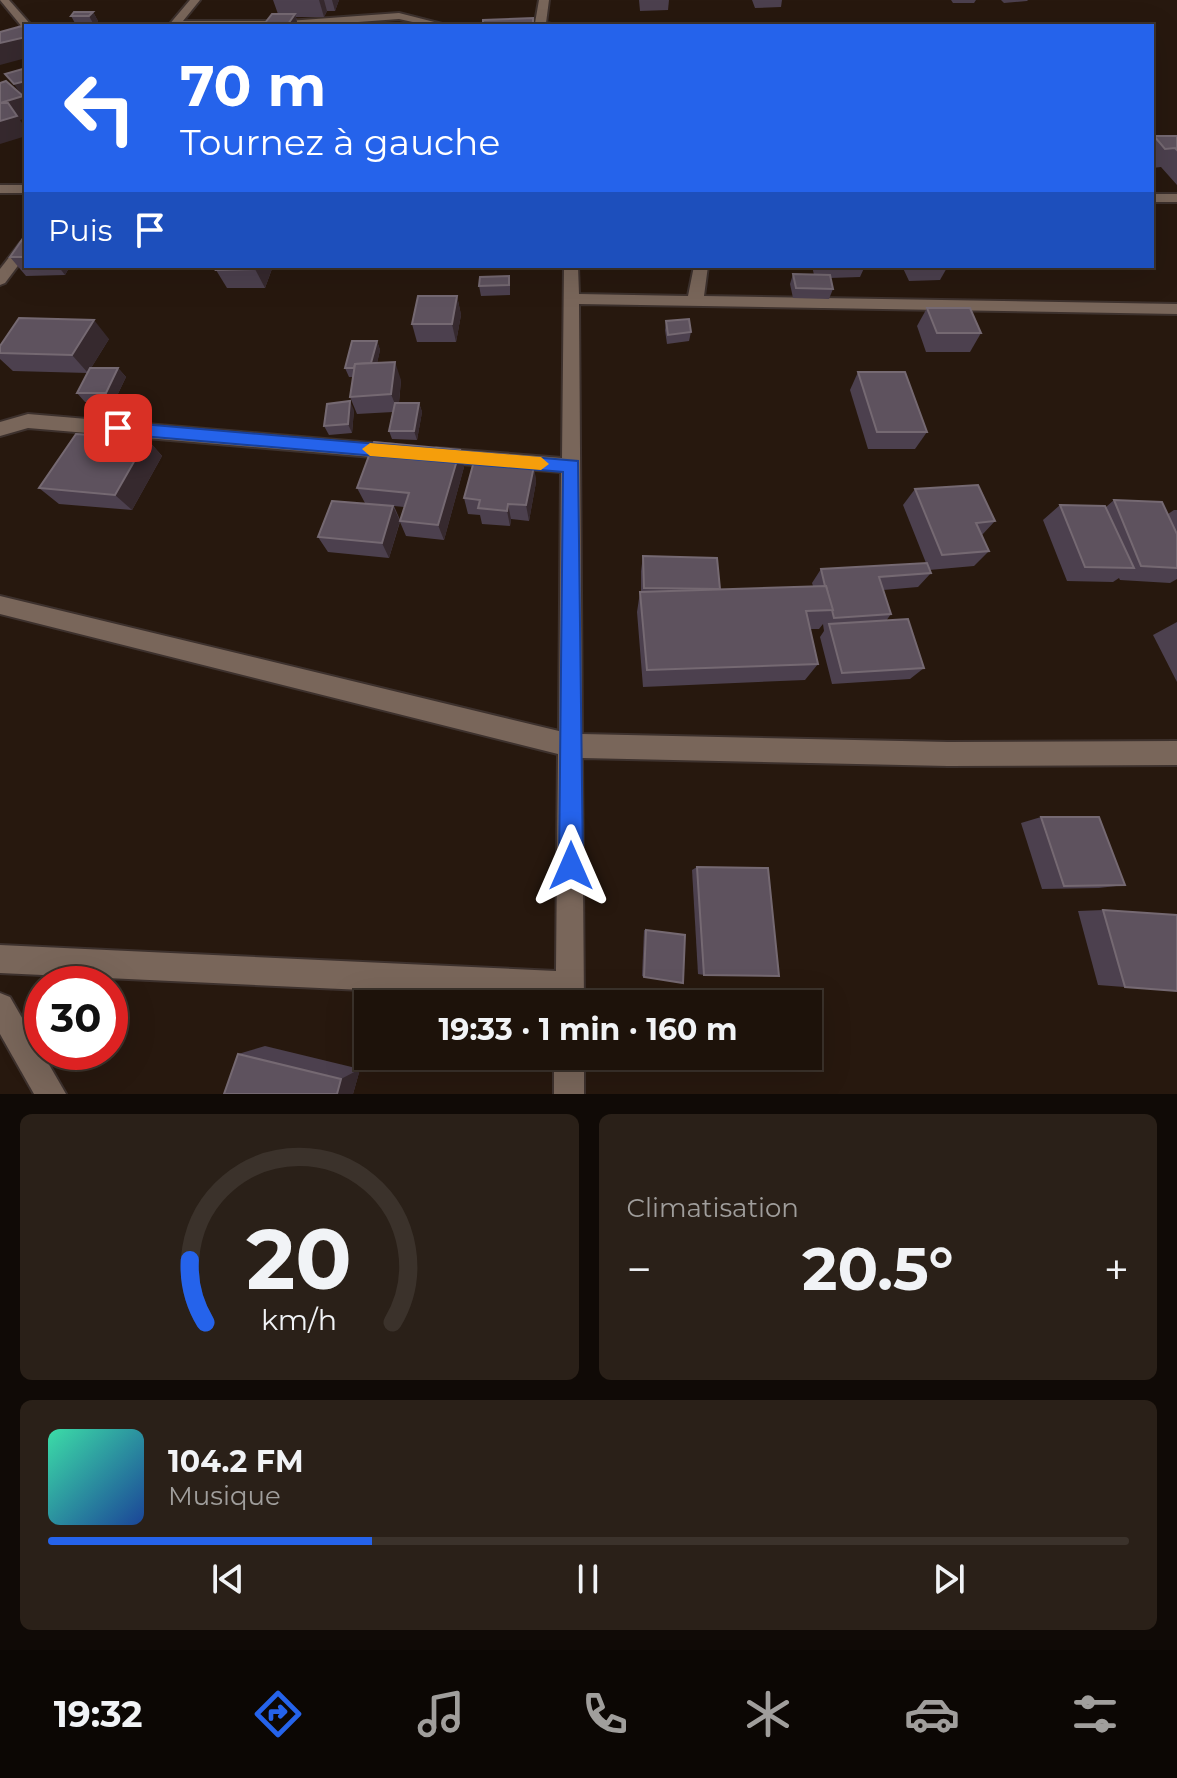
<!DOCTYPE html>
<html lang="fr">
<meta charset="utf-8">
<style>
:root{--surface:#1d120a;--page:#2a2018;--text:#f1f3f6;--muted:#a09e9c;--line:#3b322b;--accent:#2563eb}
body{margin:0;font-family:Montserrat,sans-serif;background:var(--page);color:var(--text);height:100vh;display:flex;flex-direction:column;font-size:30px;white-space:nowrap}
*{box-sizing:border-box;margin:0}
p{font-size:26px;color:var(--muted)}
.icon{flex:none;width:44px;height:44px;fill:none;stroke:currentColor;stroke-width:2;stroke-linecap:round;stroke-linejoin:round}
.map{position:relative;height:1094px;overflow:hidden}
.side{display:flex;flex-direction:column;gap:20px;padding:20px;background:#100a06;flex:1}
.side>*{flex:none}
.hud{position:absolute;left:24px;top:24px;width:1130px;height:244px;border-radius:0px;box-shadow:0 8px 32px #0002,0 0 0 2px var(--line);background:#2563eb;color:#fff;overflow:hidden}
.speed{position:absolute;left:24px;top:966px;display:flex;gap:16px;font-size:40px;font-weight:700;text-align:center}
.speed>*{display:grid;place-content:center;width:104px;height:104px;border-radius:50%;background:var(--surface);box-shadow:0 8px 32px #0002,0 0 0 2px var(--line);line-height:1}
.speed .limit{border:12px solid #d22;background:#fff;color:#111}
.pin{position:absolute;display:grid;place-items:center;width:68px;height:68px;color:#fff;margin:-34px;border-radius:16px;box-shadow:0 4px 12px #0006}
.me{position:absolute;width:88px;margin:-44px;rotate:0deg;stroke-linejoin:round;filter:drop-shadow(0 0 6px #0008)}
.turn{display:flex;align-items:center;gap:28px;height:168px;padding:0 24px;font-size:36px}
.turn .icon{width:104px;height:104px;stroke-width:2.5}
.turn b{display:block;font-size:56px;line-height:68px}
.then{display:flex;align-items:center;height:76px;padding:0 24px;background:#0003;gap:16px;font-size:30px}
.big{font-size:60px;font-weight:700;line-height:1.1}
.side .card{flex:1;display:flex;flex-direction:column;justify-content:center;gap:12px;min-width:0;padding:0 28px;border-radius:12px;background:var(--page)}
.side .dial{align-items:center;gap:0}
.dial svg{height:208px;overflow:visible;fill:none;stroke:var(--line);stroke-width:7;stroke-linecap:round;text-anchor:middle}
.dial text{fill:var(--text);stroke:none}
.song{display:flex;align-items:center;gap:24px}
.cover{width:96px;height:96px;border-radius:12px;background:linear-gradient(135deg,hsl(160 70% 55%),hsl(220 70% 35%))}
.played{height:8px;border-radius:4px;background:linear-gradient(90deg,var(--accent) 30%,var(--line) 30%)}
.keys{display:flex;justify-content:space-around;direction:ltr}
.heat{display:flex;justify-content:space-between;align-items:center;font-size:44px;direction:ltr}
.side .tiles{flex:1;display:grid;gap:20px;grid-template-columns:1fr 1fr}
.card:last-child{grid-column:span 2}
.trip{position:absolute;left:354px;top:990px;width:468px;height:80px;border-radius:0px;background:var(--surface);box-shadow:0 8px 32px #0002,0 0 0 2px var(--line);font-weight:700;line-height:80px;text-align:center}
.dock{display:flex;height:128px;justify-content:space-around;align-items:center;background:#0c0704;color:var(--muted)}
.dock .icon{width:56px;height:56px}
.dock .current{color:var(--accent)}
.dock b{font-size:36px;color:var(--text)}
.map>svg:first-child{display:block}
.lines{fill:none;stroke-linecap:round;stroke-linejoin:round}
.minor-casing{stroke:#3d312d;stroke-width:4}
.minor{fill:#79665a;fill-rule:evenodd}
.wall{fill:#4c404e;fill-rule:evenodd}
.shaded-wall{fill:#36292e}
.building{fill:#5e525e;stroke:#756972;stroke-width:2}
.route{fill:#2563eb;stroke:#184099;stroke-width:2}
.slow{fill:#f59e0b}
</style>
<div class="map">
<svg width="1177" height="1094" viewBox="0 0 1177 1094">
<rect width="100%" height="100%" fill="#27180e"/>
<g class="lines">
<defs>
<g id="minor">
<polygon points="0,0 9,0 32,26 23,28"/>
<polygon points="190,0 200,0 183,21 288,21 399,13 450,26 431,26 399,19 304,26 168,26"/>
<polygon points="539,0 549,0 546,23 562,26 526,26 535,23"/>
<rect x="0" y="185" width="26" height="8"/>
<rect x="1152" y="194" width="25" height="8"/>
<polygon points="26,240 26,255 5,283 0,285 0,269 21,242"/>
<polygon points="564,266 578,266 579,294 688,296 694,266 708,266 704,296 1177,304 1177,314 579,304 582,734 948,742 1177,741 1177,765 948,766 582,758 584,1004 556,1004 556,999 0,973 0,945 556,971 558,754 0,614 0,596 559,731 561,472 436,462 427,455 436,448 562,458"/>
<polygon points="28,414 396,445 405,452 396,459 28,428 0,436 0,422"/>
<polygon points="0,993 10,997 66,1094 34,1094 0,1034"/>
<rect x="554" y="1056" width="30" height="38"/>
</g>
</defs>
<!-- minor casing -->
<use href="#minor" class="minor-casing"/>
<!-- minor -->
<use href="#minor" class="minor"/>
</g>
<!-- wall -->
<g class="wall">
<polygon points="273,0 339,0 335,11 327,11 324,17 296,17 298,26 267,26 265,23 278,14"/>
<polygon points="639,0 669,0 668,10 640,11"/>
<polygon points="752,0 782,0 781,7 755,8"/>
<polygon points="951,0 976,0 974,3 953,3"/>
<polygon points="1001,0 1028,0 1027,1 1004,3"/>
<polygon points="93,12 98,21 94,25 76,25 71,16"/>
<polygon points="1154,136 1177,136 1177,185 1161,167 1152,168 1152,139"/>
<polygon points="26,234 26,266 70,266 65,275 26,276 10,257"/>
<polygon points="218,266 273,266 265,288 227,288 216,270"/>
<polygon points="812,266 865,266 860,277 830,278 833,289 829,299 793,298 790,284 793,274 814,275"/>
<polygon points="902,266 948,266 940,280 909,281"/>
<polygon points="510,285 510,295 481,296 479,286"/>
<polygon points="457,296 461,315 456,342 417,342 412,324"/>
<polygon points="927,308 981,333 970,352 926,352 917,326"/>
<polygon points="666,321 691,332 689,341 667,344 665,330"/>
<polygon points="109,339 91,368 118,368 126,377 114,402 85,402 77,393 88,373 13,371 0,359 0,346"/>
<polygon points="377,341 380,350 377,363 401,380 399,403 419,403 422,412 417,440 392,439 389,431 393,412 357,414 350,397 353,377 349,377 345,368"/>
<polygon points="858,372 927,432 915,449 868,449 850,390"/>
<polygon points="354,410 352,433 329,435 324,426"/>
<polygon points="147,439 162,456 132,510 59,504 39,488"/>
<polygon points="534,466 536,482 529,521 511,519 510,526 482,524 480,515 468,514 464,498"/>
<path d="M 464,467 L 444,540 L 406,536 L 400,522 L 389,558 L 328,552 L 318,537 L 365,503 L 357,488 ZM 394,506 L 404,507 L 400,520 Z"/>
<polygon points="915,489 995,521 982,535 989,551 974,566 929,570 931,573 918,587 883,590 891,614 886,621 924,668 910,679 832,684 820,637 824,631 823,624 819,629 810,629 818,664 805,680 643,687 637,612 640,592 641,592 641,571 643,556 720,590 813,586 812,583 821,569 926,563 903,505"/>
<polygon points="1114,500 1168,514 1174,510 1177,510 1177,579 1170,583 1120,580 1119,578 1113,582 1067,581 1043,520 1060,505 1106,507"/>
<polygon points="1177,622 1177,682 1153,635"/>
<polygon points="1041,817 1125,885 1099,888 1042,889 1021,823"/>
<polygon points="697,867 704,975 698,974 692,870"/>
<polygon points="1103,910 1177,991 1098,985 1078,911"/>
<polygon points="644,930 646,930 644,977 642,976"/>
<polygon points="265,1046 360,1069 353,1094 224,1094 238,1054"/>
</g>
<!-- shaded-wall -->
<g class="shaded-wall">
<polygon points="319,0 324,0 327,11 324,17"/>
<polygon points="332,0 339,0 335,11"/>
<polygon points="93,12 98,21 94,25 89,16"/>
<polygon points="295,14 298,26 289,26 288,24"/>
<polygon points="26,37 26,58 0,65 0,43"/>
<polygon points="26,81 26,118 20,120 26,129 26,136 0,144 0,103 22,96 14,84"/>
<polygon points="58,266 70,266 65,275"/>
<polygon points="257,266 273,266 265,288 255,269"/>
<polygon points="457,296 461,315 456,342 452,324"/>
<polygon points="94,320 109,339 88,373 72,355"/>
<polygon points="377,341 380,350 374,377 370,368"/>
<polygon points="395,362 401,380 398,412 391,394"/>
<polygon points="118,368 126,377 114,402 106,393"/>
<polygon points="350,401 354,410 352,433 348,424"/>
<polygon points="419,403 422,412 417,440 414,431"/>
<polygon points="147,439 162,456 132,510 115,495"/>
<polygon points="460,450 464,467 444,540 438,525"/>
<polygon points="534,466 536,482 529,521 526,505"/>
<polygon points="508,504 511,519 510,526 507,511"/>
<polygon points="393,506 400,521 389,558 382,543"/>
<polygon points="360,1069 353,1094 337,1094 341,1079"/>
</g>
<!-- building -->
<g class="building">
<polygon points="74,12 93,12 89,16 71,16"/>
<polygon points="272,14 295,14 288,24 265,23"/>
<polygon points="533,18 533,26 483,26 483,20"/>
<polygon points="996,24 1012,24 1013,26 997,26"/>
<polygon points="22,26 26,33 26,37 0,43 0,32"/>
<polygon points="26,68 26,81 14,84 5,74"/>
<polygon points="6,81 23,96 0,103 8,103 17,116 0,121 0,83"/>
<polygon points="1154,136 1177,136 1177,150 1175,148 1165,149"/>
<polygon points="26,234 26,257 10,257"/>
<polygon points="218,266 257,266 255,269 216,270"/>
<polygon points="793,274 830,275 833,289 796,288"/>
<polygon points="509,276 509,285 479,286 480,277"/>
<polygon points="418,296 457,296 452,324 412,324"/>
<polygon points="927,308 970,308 981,333 937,333"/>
<polygon points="19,318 94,320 72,355 0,353 0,346"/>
<polygon points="689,319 691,332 668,335 666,321"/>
<polygon points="352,341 377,341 371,363 355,364 354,368 345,368"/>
<polygon points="395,362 391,394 350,397 355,364"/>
<polygon points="90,368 118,368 106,393 77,393"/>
<polygon points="858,372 905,372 927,432 877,432"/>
<polygon points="350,401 348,424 324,426 327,404"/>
<polygon points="395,403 419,403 414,431 389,431"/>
<polygon points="76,434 147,439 115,495 39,488"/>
<polygon points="374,442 460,450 438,525 400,521 409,493 357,488"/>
<polygon points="474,461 534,466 526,505 508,504 507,511 478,508 480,500 464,498"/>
<polygon points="978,485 995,521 976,523 989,551 942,555 915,489"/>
<polygon points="1114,500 1162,502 1177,534 1177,568 1141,566"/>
<polygon points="332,501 393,506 382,543 318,537"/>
<polygon points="1060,505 1105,506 1134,568 1085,567"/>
<polygon points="643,556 717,558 720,589 644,588"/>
<polygon points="927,563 931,573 879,577 891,614 834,618 826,586 825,586 821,569"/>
<polygon points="826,586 833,610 806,611 818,664 647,670 640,592"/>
<polygon points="908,619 924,668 842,673 829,624"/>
<polygon points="1041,817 1099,817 1125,885 1064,886"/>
<polygon points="697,867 768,868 779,976 704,975"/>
<polygon points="1103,910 1177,915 1177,991 1125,987"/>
<polygon points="646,930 685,935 683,983 644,977"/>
<polygon points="238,1054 341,1079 337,1094 224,1094"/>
</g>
<!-- route -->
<polygon class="route" points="118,422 578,461 583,866 579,875 571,878 563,875 559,866 563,472 118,434 110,428"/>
<!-- slow -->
<polygon class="slow" points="370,443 541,457 549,464 541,470 370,456 362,449"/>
</svg>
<div class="speed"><div class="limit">30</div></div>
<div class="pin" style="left:118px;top:428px;background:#d93025"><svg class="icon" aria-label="arrive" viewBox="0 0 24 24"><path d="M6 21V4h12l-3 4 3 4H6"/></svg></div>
<svg class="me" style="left:571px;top:866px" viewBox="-20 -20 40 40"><path d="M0-17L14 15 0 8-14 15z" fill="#2563eb" stroke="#fff" stroke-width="4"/></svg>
<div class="trip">19:33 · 1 min · 160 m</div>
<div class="hud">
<div class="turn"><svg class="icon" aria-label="left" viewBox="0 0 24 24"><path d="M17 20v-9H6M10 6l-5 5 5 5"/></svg><div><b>70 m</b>Tournez à gauche</div></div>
<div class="then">Puis<svg class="icon" aria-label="arrive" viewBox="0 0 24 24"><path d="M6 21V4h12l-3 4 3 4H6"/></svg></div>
</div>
</div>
<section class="side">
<div class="tiles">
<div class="card dial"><svg viewBox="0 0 100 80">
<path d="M14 69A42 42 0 1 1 86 69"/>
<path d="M14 69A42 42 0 0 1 8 45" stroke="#2563eb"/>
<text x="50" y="56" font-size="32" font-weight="700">20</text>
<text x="50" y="72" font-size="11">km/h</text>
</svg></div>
<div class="card"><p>Climatisation</p>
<div class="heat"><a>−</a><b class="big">20.5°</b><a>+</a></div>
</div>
<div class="card">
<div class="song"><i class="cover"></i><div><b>104.2 FM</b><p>Musique</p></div></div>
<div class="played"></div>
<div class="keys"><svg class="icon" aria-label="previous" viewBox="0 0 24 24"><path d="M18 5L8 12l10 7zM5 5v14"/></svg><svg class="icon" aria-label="pause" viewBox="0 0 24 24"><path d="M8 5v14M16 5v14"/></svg><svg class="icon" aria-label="next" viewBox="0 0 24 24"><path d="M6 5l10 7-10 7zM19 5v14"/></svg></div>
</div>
</div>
</section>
<nav class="dock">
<b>19:32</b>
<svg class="icon current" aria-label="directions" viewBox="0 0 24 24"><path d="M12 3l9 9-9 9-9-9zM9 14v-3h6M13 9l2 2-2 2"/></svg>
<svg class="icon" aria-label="music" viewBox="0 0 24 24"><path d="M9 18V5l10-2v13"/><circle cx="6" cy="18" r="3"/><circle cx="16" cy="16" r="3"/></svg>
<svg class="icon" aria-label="phone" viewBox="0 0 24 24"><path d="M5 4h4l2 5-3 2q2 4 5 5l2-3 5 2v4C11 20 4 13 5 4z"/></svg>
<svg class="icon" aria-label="climate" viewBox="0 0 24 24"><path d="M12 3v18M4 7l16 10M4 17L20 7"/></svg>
<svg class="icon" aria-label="car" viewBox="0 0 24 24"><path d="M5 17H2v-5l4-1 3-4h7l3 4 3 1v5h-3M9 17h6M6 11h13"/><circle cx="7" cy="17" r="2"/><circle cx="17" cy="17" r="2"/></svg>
<svg class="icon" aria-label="filters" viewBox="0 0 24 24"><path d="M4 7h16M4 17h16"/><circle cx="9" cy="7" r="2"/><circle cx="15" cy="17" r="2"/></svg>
</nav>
